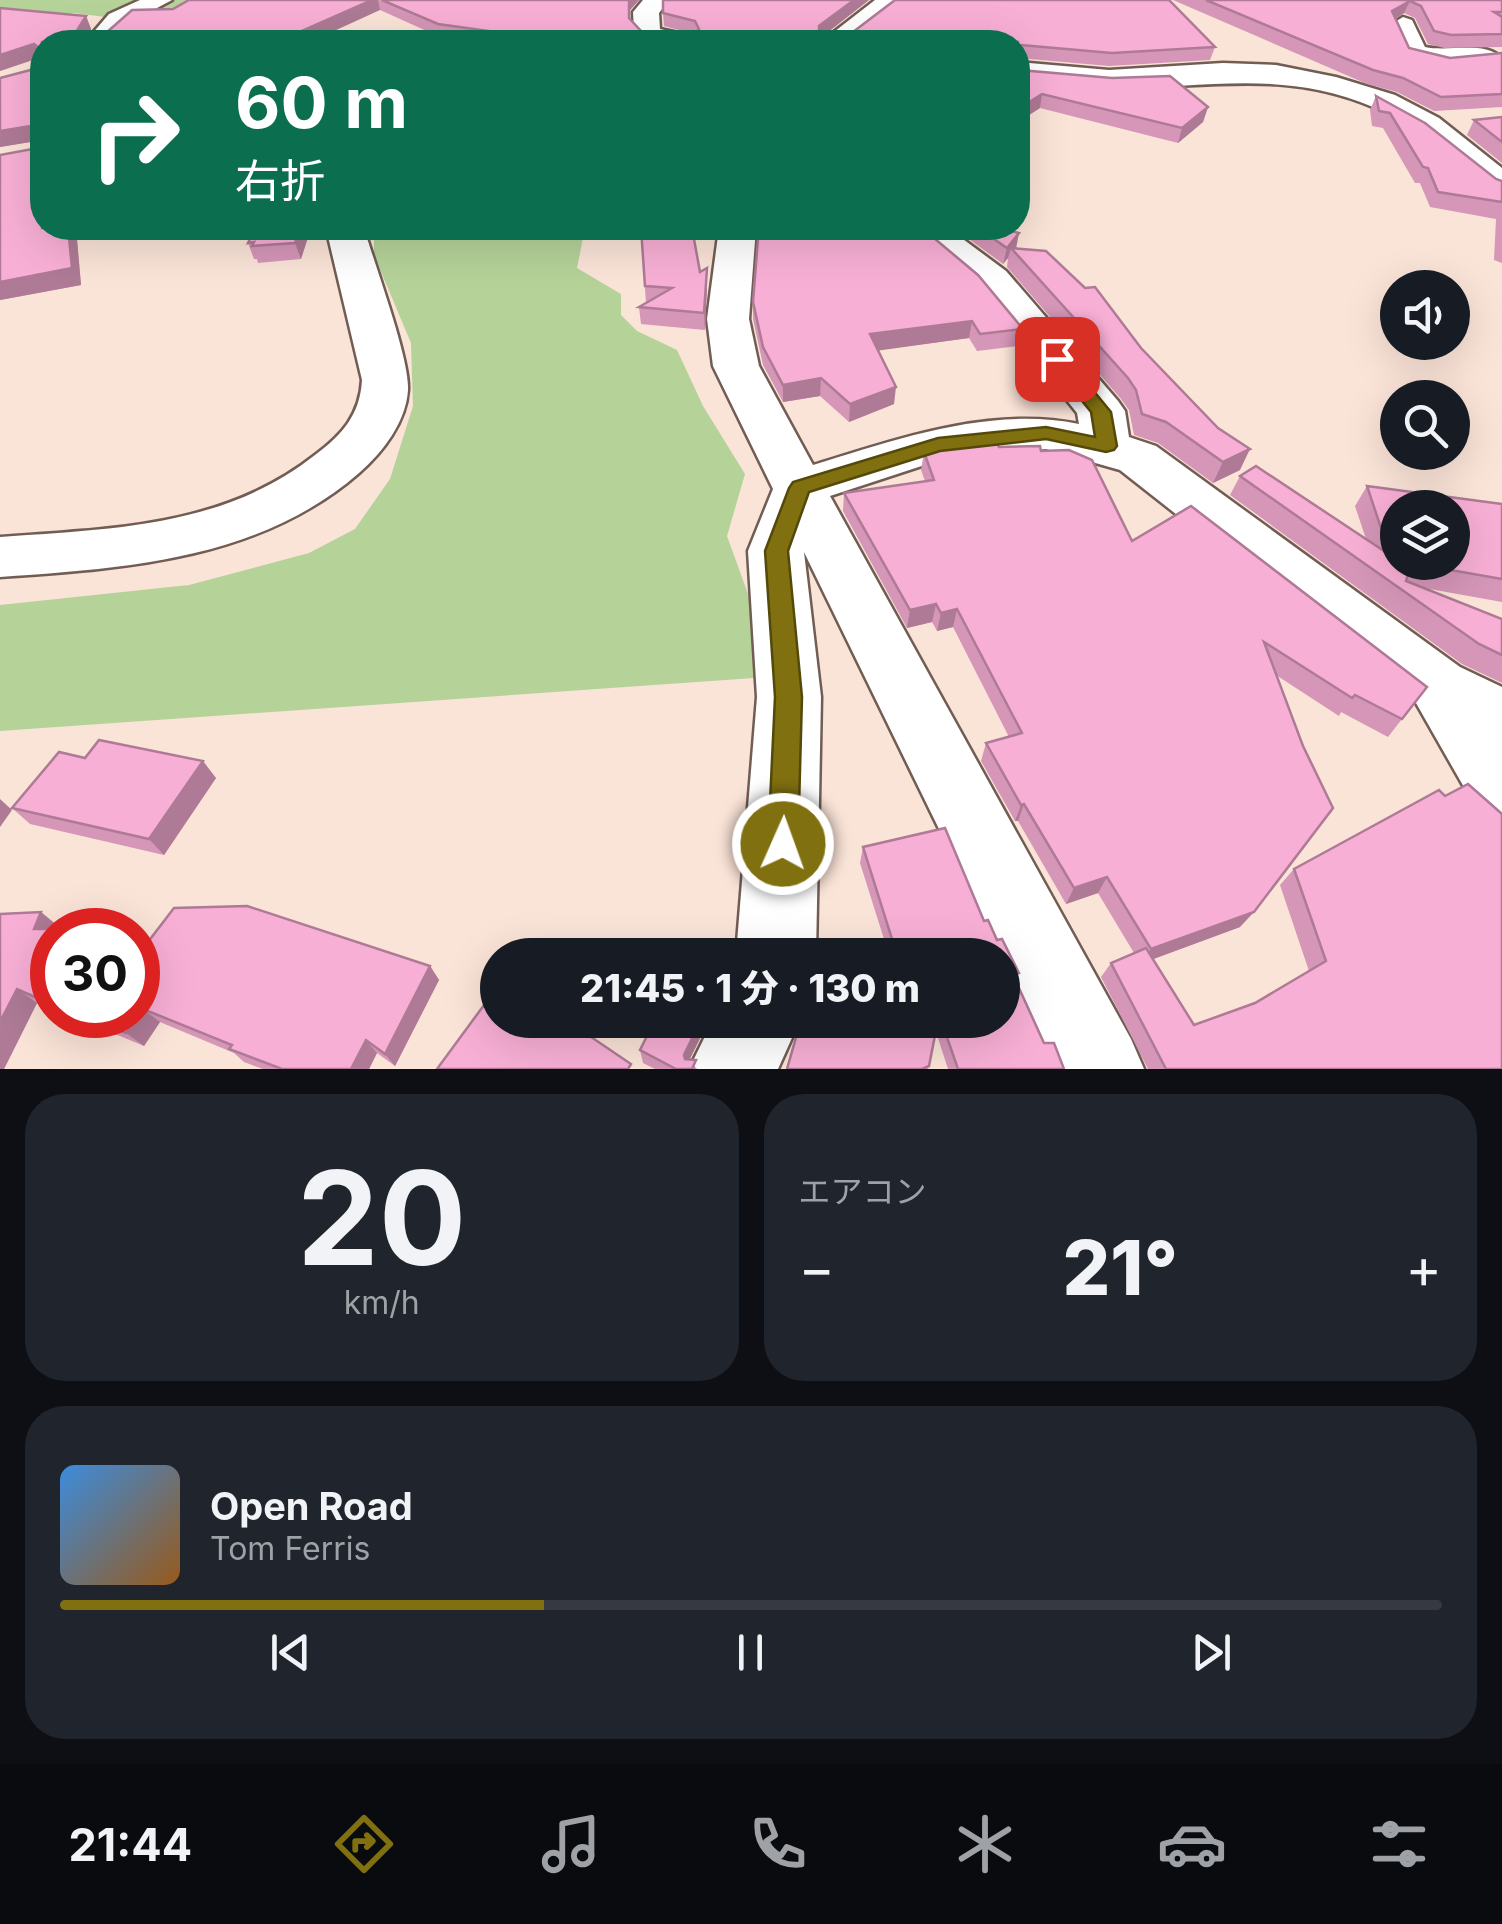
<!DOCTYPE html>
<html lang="ja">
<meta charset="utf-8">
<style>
:root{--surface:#171b24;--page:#20242c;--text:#f1f3f6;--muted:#9ea1a6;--line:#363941;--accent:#81700f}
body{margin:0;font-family:Inter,"Noto Sans JP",sans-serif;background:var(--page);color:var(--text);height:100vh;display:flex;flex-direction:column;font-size:38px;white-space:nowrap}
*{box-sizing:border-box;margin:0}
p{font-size:32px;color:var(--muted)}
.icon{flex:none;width:55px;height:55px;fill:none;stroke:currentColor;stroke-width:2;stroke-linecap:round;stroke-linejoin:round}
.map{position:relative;height:1069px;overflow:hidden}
.panel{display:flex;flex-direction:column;gap:25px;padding:25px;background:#0d0f14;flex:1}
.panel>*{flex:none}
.banner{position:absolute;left:30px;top:30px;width:1000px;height:210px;border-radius:40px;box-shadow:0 10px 40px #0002;background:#0b6e4f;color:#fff;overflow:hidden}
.controls{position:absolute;left:1380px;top:270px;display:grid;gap:20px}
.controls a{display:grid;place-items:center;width:90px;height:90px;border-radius:50%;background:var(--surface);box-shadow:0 10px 40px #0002;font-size:50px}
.speed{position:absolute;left:30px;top:908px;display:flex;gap:20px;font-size:50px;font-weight:700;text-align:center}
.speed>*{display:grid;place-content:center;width:130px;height:130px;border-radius:50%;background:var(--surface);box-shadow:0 10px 40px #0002;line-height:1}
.speed .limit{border:15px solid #d22;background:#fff;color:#111}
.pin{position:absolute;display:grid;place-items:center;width:85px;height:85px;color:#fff;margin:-42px;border-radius:20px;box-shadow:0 5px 15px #0006}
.me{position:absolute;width:110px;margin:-55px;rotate:2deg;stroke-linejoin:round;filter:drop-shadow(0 0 8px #0008)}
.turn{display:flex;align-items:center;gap:35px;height:210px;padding:0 40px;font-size:45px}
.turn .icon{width:130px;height:130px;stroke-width:2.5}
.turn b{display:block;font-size:70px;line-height:85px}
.big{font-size:75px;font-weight:800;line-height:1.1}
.panel .card{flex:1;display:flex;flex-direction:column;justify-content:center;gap:15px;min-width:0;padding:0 35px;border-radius:40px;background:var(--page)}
.panel .dial{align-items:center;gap:0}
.dial b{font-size:130px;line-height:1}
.song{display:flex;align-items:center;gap:30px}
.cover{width:120px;height:120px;border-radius:15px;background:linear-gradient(135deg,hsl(210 70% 55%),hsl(30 70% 35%))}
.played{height:10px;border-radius:5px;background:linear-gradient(90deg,var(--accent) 35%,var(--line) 35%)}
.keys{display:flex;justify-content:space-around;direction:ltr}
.heat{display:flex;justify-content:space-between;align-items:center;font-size:55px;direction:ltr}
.panel .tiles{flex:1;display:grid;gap:25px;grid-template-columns:1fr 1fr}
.card:last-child{grid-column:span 2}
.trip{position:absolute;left:480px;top:938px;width:540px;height:100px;border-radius:50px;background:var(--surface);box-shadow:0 10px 40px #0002;font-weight:800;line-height:100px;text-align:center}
.tab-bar{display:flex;height:160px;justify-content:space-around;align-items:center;background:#090b0e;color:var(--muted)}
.tab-bar .icon{width:70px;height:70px}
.tab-bar .on{color:var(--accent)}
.tab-bar b{font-size:45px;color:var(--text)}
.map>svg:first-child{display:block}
.green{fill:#b5d299}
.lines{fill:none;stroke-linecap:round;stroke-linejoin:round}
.minor-casing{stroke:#715d53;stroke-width:5}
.tertiary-casing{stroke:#715d53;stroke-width:5}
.minor{fill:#fff;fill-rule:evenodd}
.tertiary{fill:#fff;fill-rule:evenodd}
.wall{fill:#d596b7}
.shaded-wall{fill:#ae7a95}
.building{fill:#f8afd5;stroke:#ae7a95;stroke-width:2.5}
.route{fill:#81700f;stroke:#54490a;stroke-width:2.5}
</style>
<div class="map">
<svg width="1502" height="1069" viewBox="0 0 1502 1069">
<rect width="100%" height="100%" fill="#fae3d7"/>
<!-- green -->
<g class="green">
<polygon points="0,0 247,0 153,23 74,13 3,24 0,56"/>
<polygon points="374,228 585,228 577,268 621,294 621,315 637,331 677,350 703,406 745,474 727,536 752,605 769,677 0,731 0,605 189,585 309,553 355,529 390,479 413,406 411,343 374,255"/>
</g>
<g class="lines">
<defs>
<g id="minor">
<polygon points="140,0 172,0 127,24 112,42 85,42 109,14"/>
<polygon points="643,0 669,0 659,13 660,29 692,36 696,42 644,42 634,31 633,12"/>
<polygon points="875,0 903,0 850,42 821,42"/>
<path d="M 1403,17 L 1412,20 L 1425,47 C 1447,52 1486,41 1500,57 C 1482,78 1428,64 1404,58 L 1390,25 Z"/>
<path d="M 1018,62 L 1109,70 L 1223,63 L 1276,65 L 1336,77 L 1395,95 L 1439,118 L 1502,168 L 1502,195 L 1490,192 C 1453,162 1417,126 1373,107 C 1281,68 1203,89 1109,88 C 1079,87 1048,82 1018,80 Z"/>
<path d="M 719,228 L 756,228 L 749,319 L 759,366 L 813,465 C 898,439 990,406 1079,424 L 1077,413 L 978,289 L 906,228 L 948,228 L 1006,271 L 1118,401 L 1125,411 L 1129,437 L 1156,446 L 1460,667 L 1502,687 L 1502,819 L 1477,810 L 1416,703 L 1120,470 L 1046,449 L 943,459 L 830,496 L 1131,1039 L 1144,1069 L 1056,1069 L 804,552 L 821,697 L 816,955 L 736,955 L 757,697 L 748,551 L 773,489 L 713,366 L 707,319 Z"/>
<polygon points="713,1020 800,1020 778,1069 689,1069"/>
</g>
<path id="tertiary" d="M 326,228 L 364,228 C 374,263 410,359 408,390 C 406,422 383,452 359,473 C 259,560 127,568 0,577 L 0,537 C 112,529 224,527 315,455 C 342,435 360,415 362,380 Z"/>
</defs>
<!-- minor casing -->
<use href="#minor" class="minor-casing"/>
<!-- tertiary casing -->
<use href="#tertiary" class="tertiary-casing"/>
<!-- minor -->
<use href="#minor" class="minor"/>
<!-- tertiary -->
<use href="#tertiary" class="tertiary"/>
</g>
<!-- wall -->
<g class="wall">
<polygon points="189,0 639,0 630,10 630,19 643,33 690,33 664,26 662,2 869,0 828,32 1215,47 1210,60 1109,66 1018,58 1020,70 1208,107 1203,122 1178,143 1040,108 1018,122 1018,42 478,42 440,37 380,10 42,42 42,228 76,228 81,285 0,300 38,148 37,141 0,147 38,68 39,58 0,71 0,8 86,16 91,29 90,32 106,33 173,9"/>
<polygon points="1173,0 1502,0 1502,47 1444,48 1428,44 1415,18 1404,13 1395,19 1409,48 1450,58 1502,53 1502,107 1434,111 1397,92 1367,84"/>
<polygon points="1376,96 1496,179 1502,181 1502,263 1494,260 1496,219 1430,207 1420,183 1415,183 1383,128 1372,126 1370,110"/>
<polygon points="1502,117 1502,163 1467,135 1474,120"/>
<polygon points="311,228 301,259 258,263 257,259 254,259 248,243 249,239 247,233"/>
<polygon points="641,228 700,272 707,285 705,330 641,324 639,307 646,303"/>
<polygon points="779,228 1023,329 1019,346 977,351 969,338 878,350 894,404 849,422 820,396 783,402 763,365 753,319 753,302"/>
<polygon points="954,228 1000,228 1016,248 1141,348 1240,470 1213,483 1158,443 1134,435 1129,410 1121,399 1007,267 1008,258 1003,264"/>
<polygon points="999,447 1041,451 1132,541 1402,719 1388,737 1341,712 1339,716 1276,675 1240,927 1153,959 1194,1025 1255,1003 1309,971 1280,885 1294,869 1502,1069 1148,1069 1101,977 1111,963 1134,953 1098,893 1066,904 1018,821 1015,821 981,761 986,743 1009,737 953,627 937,631 932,622 907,628 843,511 844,493 925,481 921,470 924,452"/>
<polygon points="1240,476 1366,539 1355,506 1367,486 1502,504 1502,602 1424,588 1502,619 1502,683 1462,664 1230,495"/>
<polygon points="85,758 216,778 164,855 30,824 12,808"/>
<polygon points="863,847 984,921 1019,973 1015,980 1044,1043 1064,1069 948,1069 936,1032 928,1069 787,1069 801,1020 1002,1020 1002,955 889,955 860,863"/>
<polygon points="41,912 60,928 59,929 71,930 52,930 52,1009 37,1003 4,1069 0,1069 0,914"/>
<polygon points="138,955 430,966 439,980 395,1066 377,1053 369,1069 263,1069 244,1062 234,1053 160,1022 144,1046 108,1031 89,1018"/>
<polygon points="655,1020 709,1020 689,1060 697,1069 655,1069 643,1063 640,1050"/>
</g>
<!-- shaded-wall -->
<g class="shaded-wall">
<polygon points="372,0 378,0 380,10 310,42 277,42"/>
<polygon points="629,0 639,0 630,10 630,31"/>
<polygon points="854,0 869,0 819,39 819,26"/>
<polygon points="1410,1 1404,13 1386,24 1392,11"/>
<polygon points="86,16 91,29 84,42 76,32"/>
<polygon points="34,44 41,57 0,71 0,55"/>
<polygon points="1042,94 1040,108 1018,122 1018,109"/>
<polygon points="1208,107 1203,122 1178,143 1182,128"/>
<polygon points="37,125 42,140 0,147 0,131"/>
<polygon points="68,228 76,228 81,285 0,300 0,282"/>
<polygon points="300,228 311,228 301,259 295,243"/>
<polygon points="1019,233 1016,249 1011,248 1008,258 1003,264 1007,248"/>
<polygon points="707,268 707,285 705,330 704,313"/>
<polygon points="972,321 969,338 868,352 870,334"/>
<polygon points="821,378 820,396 783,402 783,385"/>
<polygon points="896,387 894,404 849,422 850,404"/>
<polygon points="1250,449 1240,470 1213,483 1223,462"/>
<polygon points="936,604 932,622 907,628 910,610"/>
<polygon points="957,609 953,627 937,631 941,613"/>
<polygon points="203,761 216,778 164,855 149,839"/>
<polygon points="0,799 12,810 0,827"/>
<polygon points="1024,804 1018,821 1015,821 1021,805"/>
<polygon points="1107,877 1098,893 1066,904 1074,888"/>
<polygon points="41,912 60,928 59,930 34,929"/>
<polygon points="1254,912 1240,927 1140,964 1151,949"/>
<polygon points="52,962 52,1008 35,997"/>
<polygon points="430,966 439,980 395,1066 385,1054"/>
<polygon points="17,989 37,1003 4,1069 0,1069 0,1022"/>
<polygon points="143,1009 160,1022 144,1046 126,1033"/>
<polygon points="701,1020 709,1020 686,1067 684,1055"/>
<polygon points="366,1040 377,1053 369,1069 351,1069"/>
</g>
<!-- building -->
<g class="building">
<polygon points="189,0 372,0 277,42 42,42 42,228 68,228 72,268 0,282 0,155 38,148 37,125 0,131 0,78 38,68 39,48 34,44 0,55 0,8 86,16 76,32 106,33 132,10 173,9"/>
<polygon points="382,0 629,0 629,18 643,33 696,33 699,29 695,21 663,13 663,0 854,0 819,26 819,31 853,32 895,0 1169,0 1215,47 1112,53 1021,45 1018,48 1018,42 568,42 438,24"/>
<polygon points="1206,0 1502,0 1502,12 1494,12 1502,17 1502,34 1451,35 1434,31 1421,6 1410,1 1392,11 1409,48 1450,58 1502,53 1502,94 1441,97 1403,78 1373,70"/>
<polygon points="1018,53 1020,70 1112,78 1170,76 1208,107 1182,128 1042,94 1018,109"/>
<polygon points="1376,96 1425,123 1496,179 1502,181 1502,202 1438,192 1428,168 1423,167 1390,113 1379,111"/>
<polygon points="1502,117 1502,142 1474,120"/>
<polygon points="250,228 300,228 295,243 252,246 254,242 248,243 253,233 247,233"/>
<polygon points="641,228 692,228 700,272 707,268 704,313 639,307 672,288 645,286"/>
<polygon points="779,228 922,228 978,275 1023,329 980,334 972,321 870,334 896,387 850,404 821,378 783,385 763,347 753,302 758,239"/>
<polygon points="978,228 1000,228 1019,233 1007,248"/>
<polygon points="1011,248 1046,251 1085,288 1095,287 1141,348 1218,428 1250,449 1223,462 1166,422 1142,414 1136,390 1128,378"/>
<polygon points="996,440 999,447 1040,446 1041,451 1069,450 1092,460 1132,541 1191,506 1427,687 1402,719 1355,695 1352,698 1264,642 1303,746 1333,808 1254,912 1151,949 1107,877 1074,888 1024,804 1021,805 986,743 1022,733 957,609 941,613 936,604 910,610 844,493 934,480 924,452 947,445"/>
<polygon points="1256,466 1390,555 1367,486 1502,504 1502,579 1405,562 1452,562 1452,508 1398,508 1398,562 1401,562 1410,568 1406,581 1502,619 1502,655 1479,644 1240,476"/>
<polygon points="99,740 203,761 149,839 12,808 59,752 85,758"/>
<polygon points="1468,784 1502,814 1502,1069 1166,1069 1111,963 1146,948 1194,1025 1255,1003 1326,961 1294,869 1439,790 1445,796"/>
<polygon points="945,828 984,921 988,920 997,940 1002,939 1019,973 1013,975 1044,1043 1054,1043 1064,1069 958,1069 941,1020 1002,1020 1002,955 897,955 863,847"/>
<polygon points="247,906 430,966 385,1054 366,1040 351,1069 282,1069 229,1049 232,1045 143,1009 126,1033 89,1018 92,1015 138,1015 138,955 174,908"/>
<polygon points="41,912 34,929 69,929 52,930 52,962 35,997 17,989 0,1022 0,914"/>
<polygon points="696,944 718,955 690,955"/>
<polygon points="498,986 498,1020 566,1020 631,1064 628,1069 437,1069"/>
<polygon points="655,1020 701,1020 684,1055 685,1059 696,1060 692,1069 676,1069 640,1050"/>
<polygon points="801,1020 938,1020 929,1066 922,1069 787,1069"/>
</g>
<!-- route -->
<polygon class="route" points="1057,353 1064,355 1111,412 1117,446 1114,450 1106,452 1046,439 940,451 809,492 788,551 802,697 798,844 794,854 783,858 772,854 768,844 775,697 765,551 789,488 793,482 938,438 1046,427 1095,437 1091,412 1048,359"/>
</svg>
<div class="controls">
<a><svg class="icon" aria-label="sound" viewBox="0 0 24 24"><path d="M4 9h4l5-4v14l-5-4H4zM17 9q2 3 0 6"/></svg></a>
<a><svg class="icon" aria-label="search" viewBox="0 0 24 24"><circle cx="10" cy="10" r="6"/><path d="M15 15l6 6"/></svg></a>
<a><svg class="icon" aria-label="layers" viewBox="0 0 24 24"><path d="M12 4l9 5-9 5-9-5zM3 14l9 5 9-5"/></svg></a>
</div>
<div class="speed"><div class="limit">30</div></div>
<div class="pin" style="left:1057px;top:359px;background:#d93025"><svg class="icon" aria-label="arrive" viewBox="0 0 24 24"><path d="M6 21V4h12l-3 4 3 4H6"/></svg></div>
<svg class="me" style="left:783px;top:844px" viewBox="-20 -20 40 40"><circle r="17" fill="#81700f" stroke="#fff" stroke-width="3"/><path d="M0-11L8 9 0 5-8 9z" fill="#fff"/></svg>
<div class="trip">21:45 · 1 分 · 130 m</div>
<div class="banner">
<div class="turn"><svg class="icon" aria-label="right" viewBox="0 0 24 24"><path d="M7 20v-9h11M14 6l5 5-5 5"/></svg><div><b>60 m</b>右折</div></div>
</div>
</div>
<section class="panel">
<div class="tiles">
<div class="card dial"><b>20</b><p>km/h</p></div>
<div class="card"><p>エアコン</p>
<div class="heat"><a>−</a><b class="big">21°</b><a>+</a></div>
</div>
<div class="card">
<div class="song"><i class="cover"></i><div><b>Open Road</b><p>Tom Ferris</p></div></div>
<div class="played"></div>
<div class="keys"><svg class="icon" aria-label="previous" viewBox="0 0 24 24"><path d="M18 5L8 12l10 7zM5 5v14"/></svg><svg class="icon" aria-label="pause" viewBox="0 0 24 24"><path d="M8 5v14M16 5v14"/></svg><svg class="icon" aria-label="next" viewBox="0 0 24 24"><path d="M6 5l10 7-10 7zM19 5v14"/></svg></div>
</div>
</div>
</section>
<nav class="tab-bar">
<b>21:44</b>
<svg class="icon on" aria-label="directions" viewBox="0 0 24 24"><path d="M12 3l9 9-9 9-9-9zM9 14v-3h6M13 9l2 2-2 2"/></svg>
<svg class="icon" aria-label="music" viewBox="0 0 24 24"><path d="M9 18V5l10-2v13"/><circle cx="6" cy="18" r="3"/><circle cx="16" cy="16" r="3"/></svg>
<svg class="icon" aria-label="phone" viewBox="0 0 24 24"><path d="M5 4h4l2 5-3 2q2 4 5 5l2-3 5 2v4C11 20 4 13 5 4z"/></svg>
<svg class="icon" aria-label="climate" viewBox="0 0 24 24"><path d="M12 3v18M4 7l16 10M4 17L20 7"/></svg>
<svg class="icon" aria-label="car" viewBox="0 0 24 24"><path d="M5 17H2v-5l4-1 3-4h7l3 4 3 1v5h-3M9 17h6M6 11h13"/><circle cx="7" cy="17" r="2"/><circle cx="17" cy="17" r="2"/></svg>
<svg class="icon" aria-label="filters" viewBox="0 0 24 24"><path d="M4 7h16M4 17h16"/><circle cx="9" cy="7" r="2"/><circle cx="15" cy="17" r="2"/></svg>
</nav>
